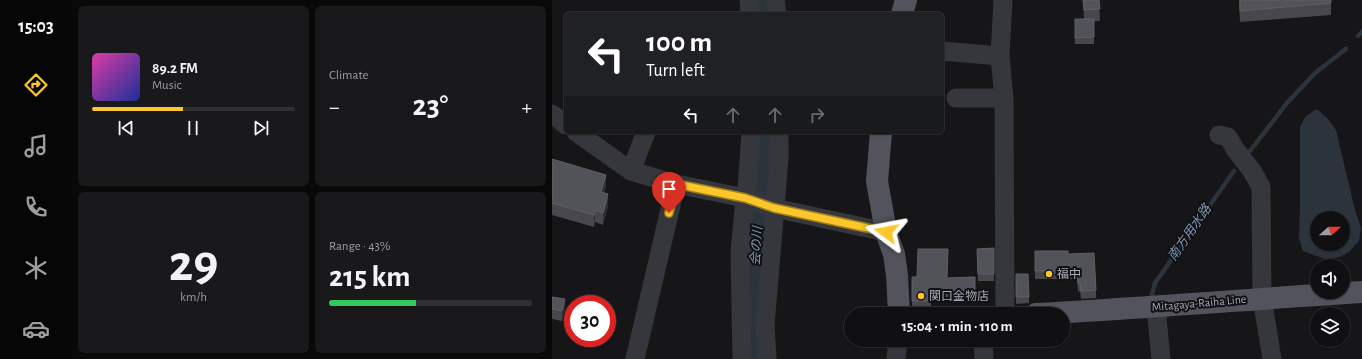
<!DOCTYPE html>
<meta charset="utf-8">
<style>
:root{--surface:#101012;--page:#19191b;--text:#f1f3f6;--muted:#9c9d9f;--line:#303032;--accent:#fcc72a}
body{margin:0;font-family:"Alegreya Sans","Noto Sans JP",sans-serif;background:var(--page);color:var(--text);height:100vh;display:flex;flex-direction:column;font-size:15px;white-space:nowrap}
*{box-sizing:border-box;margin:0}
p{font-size:13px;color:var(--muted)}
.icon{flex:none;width:22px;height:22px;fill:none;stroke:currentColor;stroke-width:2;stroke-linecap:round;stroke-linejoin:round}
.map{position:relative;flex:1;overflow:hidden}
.details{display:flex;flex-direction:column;gap:6px;padding:6px;background:#09090a;width:480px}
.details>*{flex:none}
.banner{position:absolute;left:12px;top:12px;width:380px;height:122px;border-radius:6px;box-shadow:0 1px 3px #0004,0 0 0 1px var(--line);background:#202124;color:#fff;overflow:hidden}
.needle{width:26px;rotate:69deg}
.controls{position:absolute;left:758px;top:211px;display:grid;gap:8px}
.controls a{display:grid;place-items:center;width:40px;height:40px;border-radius:50%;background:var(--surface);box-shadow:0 1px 3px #0004,0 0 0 1px var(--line);font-size:20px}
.speed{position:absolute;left:12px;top:295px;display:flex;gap:8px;font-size:20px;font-weight:700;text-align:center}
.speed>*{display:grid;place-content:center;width:52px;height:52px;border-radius:50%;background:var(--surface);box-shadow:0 1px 3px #0004,0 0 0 1px var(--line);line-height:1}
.speed .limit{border:6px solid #d22;background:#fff;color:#111}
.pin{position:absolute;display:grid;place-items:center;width:34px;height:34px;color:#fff;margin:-41px -17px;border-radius:50% 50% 50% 0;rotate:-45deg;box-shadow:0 0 4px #0007}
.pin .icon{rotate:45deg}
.me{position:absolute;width:44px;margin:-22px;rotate:283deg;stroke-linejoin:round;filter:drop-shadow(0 0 3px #0008)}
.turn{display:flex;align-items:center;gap:14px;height:84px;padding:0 16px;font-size:18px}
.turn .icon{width:52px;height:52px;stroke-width:2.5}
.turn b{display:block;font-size:28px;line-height:34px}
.lanes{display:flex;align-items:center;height:38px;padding:0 16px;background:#0003;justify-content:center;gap:20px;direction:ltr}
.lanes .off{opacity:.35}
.big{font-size:30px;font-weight:700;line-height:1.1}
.details .card{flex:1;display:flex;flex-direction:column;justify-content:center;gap:6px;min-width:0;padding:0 14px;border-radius:6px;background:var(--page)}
.details .dial{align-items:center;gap:0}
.dial b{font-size:52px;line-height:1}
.song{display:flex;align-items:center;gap:12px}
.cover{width:48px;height:48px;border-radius:6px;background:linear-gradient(135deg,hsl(320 70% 55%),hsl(230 70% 35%))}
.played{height:4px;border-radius:2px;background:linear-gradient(90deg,var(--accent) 45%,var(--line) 45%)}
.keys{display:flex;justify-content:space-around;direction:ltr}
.heat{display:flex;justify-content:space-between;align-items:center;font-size:22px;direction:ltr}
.charge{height:6px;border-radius:3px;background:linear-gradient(90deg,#34c759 43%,var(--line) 0)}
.details .tiles{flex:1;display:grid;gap:6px;grid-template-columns:repeat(2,1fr)}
.trip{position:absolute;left:292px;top:307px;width:226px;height:40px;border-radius:20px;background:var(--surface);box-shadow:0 1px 3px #0004,0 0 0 1px var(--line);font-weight:700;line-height:40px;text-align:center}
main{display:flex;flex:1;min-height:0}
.tab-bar{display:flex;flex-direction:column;width:72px;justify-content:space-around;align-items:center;background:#060607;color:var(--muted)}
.tab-bar .icon{width:28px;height:28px}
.tab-bar .on{color:var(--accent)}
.tab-bar b{font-size:18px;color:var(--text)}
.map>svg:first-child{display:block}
.water{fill:#2b333c;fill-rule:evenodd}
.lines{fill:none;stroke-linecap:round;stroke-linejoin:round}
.stream{stroke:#2b333c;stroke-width:4.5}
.river{stroke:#2b333c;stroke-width:27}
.minor{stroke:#36373d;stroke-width:19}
.major{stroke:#52535c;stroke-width:22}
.wall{fill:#47474d}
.shaded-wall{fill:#2f2f33}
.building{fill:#525259;stroke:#5f6068}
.route-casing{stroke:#a4811b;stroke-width:10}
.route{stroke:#fcc72a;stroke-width:7}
.poi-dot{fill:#fcc72a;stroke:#111113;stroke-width:1.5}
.labels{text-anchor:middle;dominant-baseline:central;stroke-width:4;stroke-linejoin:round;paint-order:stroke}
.poi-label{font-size:12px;fill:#a7abb8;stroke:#111113;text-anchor:start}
.street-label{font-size:12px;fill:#a7abb8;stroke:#111113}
.water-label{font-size:13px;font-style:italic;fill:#7c95b5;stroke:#111113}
</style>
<main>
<nav class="tab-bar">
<b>15:03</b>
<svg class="icon on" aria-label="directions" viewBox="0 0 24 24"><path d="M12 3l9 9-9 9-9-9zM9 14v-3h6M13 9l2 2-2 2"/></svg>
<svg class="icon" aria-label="music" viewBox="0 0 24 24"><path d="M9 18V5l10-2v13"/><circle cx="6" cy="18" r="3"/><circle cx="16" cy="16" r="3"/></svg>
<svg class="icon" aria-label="phone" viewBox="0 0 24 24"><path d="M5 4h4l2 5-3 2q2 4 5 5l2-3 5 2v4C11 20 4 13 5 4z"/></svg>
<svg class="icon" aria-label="climate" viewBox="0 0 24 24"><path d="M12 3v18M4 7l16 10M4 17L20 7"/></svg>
<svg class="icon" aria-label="car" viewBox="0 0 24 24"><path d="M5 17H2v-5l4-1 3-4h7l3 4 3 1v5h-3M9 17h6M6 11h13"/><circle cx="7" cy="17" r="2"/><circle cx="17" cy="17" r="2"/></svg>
</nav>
<section class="details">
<div class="tiles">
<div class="card">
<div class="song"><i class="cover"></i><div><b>89.2 FM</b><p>Music</p></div></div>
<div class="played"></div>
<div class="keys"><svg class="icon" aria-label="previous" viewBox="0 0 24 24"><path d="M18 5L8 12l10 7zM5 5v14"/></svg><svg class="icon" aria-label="pause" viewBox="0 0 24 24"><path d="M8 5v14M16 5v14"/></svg><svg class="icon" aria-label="next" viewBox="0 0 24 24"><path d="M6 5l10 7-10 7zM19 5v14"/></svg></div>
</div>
<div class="card"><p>Climate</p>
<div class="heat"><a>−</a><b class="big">23°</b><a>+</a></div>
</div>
<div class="card dial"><b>29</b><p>km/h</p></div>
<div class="card"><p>Range · 43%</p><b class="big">215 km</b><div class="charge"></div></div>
</div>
</section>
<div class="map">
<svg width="810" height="359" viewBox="0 0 810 359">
<rect width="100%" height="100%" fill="#161618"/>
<!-- water -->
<path class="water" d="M 765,109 L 776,119 L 784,130 L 803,210 L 809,228 L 807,241 L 797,252 L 788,257 L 773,259 L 751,251 L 747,238 L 748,207 L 748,127 L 754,116 ZM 765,218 L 791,218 L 791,244 L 765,244 Z"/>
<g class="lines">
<!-- stream -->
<g class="stream">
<polyline points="806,36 810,32"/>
<polyline points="695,155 735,103 763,73 794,49"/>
<polyline points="599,298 603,283 682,171"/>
</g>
<!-- river -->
<g class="river">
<polyline points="209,0 210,14"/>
<polyline points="197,359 204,231 207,207 206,198 208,132"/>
</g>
<!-- minor -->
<g class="minor">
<polyline points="197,0 198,14"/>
<polyline points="223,0 225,14"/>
<polyline points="451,0 448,56 452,98 453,314"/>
<polyline points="390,51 448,56"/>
<polyline points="404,98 452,98"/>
<polyline points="0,114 14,125"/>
<polyline points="24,132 79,171 124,184 193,198 222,208 334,232"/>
<polyline points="667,135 676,137 683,149 700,171 709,187 710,298 720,359"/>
<polyline points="79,171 94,132"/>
<polyline points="604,307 609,359"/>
<polyline points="431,340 432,359"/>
<polyline points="83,359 124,184"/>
<polyline points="190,359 188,252 193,198 195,190 199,132"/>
<polyline points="215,359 213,325 227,159 227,132"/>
<polyline points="344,359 346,340"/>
</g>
<!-- major -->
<g class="major">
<polyline points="350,14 354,0"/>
<polyline points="329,132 325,181 334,232 342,254 345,275 347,314"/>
<path d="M 484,314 C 593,308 701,299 810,292"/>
</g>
</g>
<!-- wall -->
<g class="wall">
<polygon points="531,0 547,0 548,21 542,21 542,44 523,44 523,19 532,19"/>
<polygon points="687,0 779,0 779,15 688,22"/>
<polygon points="0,159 54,187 52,193 56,206 51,225 43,222 42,227 0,215"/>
<polygon points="442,248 442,281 426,281 425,249"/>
<polygon points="483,251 516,254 544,290 544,298 529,299 528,291 526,292 525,279 483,279"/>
<polygon points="464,274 477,297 477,303 464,304"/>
<polygon points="360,277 395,278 423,277 423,303 410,302 410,300 379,301 379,308 360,309"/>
<polygon points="0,297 13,309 10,321 0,319"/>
</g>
<!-- shaded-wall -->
<g class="shaded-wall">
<polygon points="54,175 54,187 49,204 49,192"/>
<polygon points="56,194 56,206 51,225 51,213"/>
<polygon points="43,210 43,222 42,227 42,215"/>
<polygon points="13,299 13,309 10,321 10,311"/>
</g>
<!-- building -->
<g class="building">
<polygon points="531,0 547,0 548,9 532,10"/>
<polygon points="688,0 779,0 779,3 688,11"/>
<polygon points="523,19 542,19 542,37 523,38"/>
<polygon points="0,159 54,175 49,192 56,194 51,213 43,210 42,215 0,203"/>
<polygon points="442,248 442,274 426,274 425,249"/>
<polygon points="366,249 396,249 395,278 423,277 423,295 410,295 410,293 378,294 379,301 360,301 360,277 365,277"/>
<polygon points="483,251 516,251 516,254 542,253 544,290 529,291 528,283 526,283 525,271 483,271"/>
<polygon points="464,274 476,274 477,297 464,297"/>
<polygon points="0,297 13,299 10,311 0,309"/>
</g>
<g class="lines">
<defs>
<polyline id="route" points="117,213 124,184 193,198 222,208 334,232"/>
</defs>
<!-- route casing -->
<use href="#route" class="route-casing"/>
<!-- route -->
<use href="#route" class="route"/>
</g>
<!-- markers -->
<g class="poi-dot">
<circle cx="497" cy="274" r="4"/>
<circle cx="369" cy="296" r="4"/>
</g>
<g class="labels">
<!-- poi labels -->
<g class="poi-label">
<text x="505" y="274">福中</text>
<text x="377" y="296">関口金物店</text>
</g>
<!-- street labels -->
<g class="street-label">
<text transform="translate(647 303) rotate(-5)">Mitagaya-Raiha Line</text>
</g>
<!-- water labels -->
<g class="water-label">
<text transform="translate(638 233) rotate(-55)">南方用水路</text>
<text transform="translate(205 246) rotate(-86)">会の川</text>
</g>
</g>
</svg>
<div class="controls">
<a><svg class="needle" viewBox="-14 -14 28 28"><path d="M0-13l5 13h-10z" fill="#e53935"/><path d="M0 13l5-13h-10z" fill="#9c9d9f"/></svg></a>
<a><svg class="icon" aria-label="sound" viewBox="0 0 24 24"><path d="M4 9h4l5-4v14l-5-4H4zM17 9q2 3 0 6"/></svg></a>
<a><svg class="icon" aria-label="layers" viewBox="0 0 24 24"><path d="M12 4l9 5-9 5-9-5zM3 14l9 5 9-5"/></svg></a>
</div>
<div class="speed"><div class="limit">30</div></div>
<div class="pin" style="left:117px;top:213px;background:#d93025"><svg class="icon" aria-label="arrive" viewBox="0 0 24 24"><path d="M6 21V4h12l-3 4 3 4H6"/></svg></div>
<svg class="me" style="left:334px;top:232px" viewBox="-20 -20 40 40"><path d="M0-17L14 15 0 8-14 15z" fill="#fcc72a" stroke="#fff" stroke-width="4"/></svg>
<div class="trip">15:04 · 1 min · 110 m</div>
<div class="banner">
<div class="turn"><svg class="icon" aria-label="left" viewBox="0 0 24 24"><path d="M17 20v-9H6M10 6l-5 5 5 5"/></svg><div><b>100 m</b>Turn left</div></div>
<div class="lanes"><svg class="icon" aria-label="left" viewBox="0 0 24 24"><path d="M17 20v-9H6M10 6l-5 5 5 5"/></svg><svg class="icon off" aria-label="ahead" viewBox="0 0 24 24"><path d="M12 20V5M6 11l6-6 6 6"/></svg><svg class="icon off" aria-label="ahead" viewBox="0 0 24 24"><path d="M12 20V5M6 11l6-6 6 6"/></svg><svg class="icon off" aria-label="right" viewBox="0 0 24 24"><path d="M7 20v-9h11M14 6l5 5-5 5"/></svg></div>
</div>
</div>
</main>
